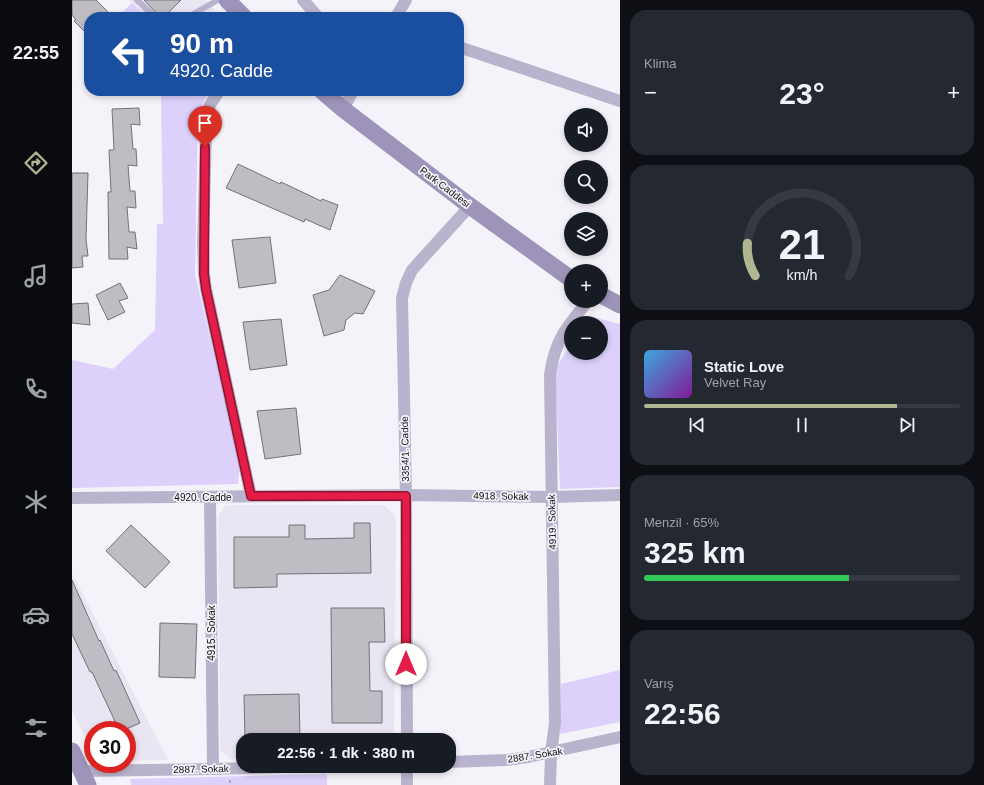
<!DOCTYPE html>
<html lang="tr">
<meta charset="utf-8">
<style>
:root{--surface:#171b24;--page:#242831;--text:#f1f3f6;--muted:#9ea1a6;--line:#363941;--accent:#afb690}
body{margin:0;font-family:Arial,sans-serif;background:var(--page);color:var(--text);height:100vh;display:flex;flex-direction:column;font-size:15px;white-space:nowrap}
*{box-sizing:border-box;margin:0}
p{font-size:13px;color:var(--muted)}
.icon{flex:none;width:22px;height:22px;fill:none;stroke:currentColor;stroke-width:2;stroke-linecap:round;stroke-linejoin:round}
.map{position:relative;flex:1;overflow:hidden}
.side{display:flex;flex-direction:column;gap:10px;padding:10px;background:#0d0f14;width:364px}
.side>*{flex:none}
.guide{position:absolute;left:12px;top:12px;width:380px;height:84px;border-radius:16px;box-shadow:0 2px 6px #0003;background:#1a4fa0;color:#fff;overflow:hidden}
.controls{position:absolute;left:492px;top:108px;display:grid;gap:8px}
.controls a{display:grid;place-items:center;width:44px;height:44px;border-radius:50%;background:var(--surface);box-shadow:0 2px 6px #0003;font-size:20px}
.speed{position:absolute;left:12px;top:721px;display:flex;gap:8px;font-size:20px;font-weight:700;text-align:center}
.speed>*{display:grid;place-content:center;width:52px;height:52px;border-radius:50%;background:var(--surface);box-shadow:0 2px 6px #0003;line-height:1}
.speed .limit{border:6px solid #d22;background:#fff;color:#111}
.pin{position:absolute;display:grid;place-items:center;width:34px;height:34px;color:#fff;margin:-41px -17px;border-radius:50% 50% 50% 0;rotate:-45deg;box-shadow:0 0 4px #0007}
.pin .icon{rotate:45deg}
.me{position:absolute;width:44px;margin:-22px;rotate:0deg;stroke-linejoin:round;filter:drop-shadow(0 0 3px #0008)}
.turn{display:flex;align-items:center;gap:14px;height:84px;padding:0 20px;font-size:18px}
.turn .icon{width:52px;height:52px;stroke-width:2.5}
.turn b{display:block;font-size:28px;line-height:34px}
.big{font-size:30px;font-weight:700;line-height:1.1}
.side .card{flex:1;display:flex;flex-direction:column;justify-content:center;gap:6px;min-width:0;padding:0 14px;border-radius:16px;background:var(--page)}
.side .dial{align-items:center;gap:0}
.dial svg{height:104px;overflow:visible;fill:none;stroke:var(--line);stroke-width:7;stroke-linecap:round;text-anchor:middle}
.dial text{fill:var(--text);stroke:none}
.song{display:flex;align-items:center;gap:12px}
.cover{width:48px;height:48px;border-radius:6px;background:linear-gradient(135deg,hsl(200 70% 55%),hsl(290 70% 35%))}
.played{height:4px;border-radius:2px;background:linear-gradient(90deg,var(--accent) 80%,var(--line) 80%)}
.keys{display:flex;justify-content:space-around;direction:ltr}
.heat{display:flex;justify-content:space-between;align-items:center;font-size:22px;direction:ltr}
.charge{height:6px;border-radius:3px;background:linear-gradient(90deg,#34c759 65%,var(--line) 0)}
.trip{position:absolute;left:164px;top:733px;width:220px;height:40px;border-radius:16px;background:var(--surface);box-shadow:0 2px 6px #0003;font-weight:700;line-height:40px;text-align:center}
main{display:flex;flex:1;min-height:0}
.menu{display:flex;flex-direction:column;width:72px;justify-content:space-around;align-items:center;background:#090b0e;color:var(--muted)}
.menu .icon{width:28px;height:28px}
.menu .selected{color:var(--accent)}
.menu b{font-size:18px;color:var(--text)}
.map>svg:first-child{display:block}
.built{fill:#e9e5f2}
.green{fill:#ddd1fc}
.building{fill:#bfbdc3;stroke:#737278}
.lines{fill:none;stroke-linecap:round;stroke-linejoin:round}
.path{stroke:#a8a7ac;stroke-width:2;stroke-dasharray:3 3;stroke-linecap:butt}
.lane{stroke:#bab3cd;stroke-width:6}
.street{stroke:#bab3cd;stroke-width:12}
.secondary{stroke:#9e93b9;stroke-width:17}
.route-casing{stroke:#92132f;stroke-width:10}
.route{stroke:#e11d48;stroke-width:7}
.labels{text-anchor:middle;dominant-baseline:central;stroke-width:3.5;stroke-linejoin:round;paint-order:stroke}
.street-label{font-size:10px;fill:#0f0e10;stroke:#f5f3fa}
</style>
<main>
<nav class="menu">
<b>22:55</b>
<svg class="icon selected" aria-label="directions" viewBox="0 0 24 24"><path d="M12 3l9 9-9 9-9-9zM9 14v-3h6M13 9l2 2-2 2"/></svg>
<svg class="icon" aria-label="music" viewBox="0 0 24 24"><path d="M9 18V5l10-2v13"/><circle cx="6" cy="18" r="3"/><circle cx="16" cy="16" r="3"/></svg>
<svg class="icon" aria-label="phone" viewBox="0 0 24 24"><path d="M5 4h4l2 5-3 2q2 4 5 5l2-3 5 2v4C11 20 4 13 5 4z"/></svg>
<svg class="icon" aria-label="climate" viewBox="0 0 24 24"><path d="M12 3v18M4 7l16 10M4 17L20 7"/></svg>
<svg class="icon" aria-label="car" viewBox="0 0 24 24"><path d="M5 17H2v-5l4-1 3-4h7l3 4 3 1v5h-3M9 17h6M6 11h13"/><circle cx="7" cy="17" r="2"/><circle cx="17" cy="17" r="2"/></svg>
<svg class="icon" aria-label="filters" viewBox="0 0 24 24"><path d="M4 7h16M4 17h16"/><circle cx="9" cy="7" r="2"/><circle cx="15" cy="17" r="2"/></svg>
</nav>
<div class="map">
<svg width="548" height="785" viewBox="0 0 548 785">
<rect width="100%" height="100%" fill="#f5f3fa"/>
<!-- built -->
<g class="built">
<polygon points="57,0 134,0 143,10 132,17 75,17"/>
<polygon points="154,505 312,505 324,517 322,740 171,740 171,758 158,759 148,750 146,516"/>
<polygon points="0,573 96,760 55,761 55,730 21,730 21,753 0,711"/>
</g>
<!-- green -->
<g class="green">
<polygon points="60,3 75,17 46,17"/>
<polygon points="89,91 137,91 126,113 123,274 168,463 166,484 0,488 0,360 41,369 83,330 85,224 91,224"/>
<polygon points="517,316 548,324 548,487 488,489 483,369 499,344 499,353 529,353 529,323 513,323"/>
<polygon points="548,670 548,722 488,734 489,684"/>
<polygon points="255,774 255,785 59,785 58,779"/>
</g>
<!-- building -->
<g class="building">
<polygon points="0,0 24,0 41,17 17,17 17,36 2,21 4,20 0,15"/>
<polygon points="72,0 109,0 92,17 88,17"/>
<polygon points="67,108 68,125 59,124 61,149 64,149 65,166 56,165 58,191 63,191 64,208 55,207 57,232 63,232 65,249 55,247 56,259 37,259 36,192 39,192 37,150 42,150 40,109"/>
<polygon points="166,164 208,184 209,182 249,201 250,199 266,205 258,230 233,219 232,222 154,188"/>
<polygon points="0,173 16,173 14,239 16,256 10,256 11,267 0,268"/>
<polygon points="198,237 204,283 167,288 160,240"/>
<polygon points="268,275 303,291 291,314 283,313 274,320 272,330 252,336 241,295 257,290"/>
<polygon points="48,283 56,298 47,301 53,312 36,320 24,295"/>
<polygon points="16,303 18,325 0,323 0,304"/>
<polygon points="209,319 215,365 178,370 171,322"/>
<polygon points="224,408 229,454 193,459 185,411"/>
<polygon points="282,523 298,523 299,573 205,574 205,587 162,588 162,537 217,537 217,525 233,525 233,539 282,538"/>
<polygon points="59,525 98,562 73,588 34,551"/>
<polygon points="0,580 27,641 28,640 42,671 44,670 68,723 52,730 47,730 20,672 18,672 0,634"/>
<polygon points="259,608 312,608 313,642 297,642 298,691 310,691 310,723 260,723"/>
<polygon points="88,623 125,624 123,678 87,677"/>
<polygon points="227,694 228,740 173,740 172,695"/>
</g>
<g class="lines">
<!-- path -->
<polyline class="path" points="158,780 158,785"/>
<!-- lane -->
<g class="lane">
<polyline points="65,0 83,17"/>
<polyline points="116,17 146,0"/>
</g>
<!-- street -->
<g class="street">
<polyline points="231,0 246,17"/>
<polyline points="324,17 334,0"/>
<polyline points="387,47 548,101"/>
<polyline points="147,91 138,105 135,114 134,133 131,244 132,274 134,289 179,496"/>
<polyline points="271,109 281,91"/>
<polyline points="138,497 141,769"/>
<polyline points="0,498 334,495 480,497 548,495"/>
<polyline points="335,740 334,495 330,298 334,283 340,270 398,206"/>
<polyline points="377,762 434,760 456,757 548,737"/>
<polyline points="335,766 335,785"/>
<polyline points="10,771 141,769 248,766"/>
<path d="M 478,785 L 479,753 L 483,723 L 478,374 C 483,340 495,326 516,301"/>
</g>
<!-- secondary -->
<g class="secondary">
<polyline points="155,0 172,17"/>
<polyline points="250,91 271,109 398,206 499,279"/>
<polyline points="529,295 548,305"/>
<polyline points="0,751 16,785"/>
</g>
</g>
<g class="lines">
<defs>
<polyline id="route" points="133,147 132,274 134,289 179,496 334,496 334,664"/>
</defs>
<!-- route casing -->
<use href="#route" class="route-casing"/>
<!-- route -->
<use href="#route" class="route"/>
</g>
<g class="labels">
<!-- street labels -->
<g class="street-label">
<text transform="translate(373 187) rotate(37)">Park Caddesi</text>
<text transform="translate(333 449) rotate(-91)">3354/1. Cadde</text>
<text transform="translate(429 496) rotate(1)">4918. Sokak</text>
<text x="131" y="497">4920. Cadde</text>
<text transform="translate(480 522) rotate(-91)">4919. Sokak</text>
<text transform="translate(139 633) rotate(-90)">4915. Sokak</text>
<text transform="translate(463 755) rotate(-9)">2887. Sokak</text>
<text transform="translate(129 769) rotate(-1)">2887. Sokak</text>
</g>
</g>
</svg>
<div class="controls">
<a><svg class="icon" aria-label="sound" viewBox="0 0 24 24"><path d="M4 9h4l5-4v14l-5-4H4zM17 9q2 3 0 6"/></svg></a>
<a><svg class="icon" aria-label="search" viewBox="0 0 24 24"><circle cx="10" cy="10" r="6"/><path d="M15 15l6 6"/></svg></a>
<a><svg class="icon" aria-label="layers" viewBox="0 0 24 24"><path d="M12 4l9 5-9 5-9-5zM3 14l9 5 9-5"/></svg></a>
<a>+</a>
<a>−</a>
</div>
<div class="speed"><div class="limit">30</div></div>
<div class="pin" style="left:133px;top:147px;background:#d93025"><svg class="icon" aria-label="arrive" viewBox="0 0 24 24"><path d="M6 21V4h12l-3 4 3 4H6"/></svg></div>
<svg class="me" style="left:334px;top:664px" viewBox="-20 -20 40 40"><circle r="19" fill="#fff"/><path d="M0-13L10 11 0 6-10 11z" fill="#e11d48"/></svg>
<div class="trip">22:56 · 1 dk · 380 m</div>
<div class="guide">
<div class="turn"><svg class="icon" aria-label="left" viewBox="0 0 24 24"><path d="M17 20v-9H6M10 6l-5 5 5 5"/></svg><div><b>90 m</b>4920. Cadde</div></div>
</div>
</div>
<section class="side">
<div class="card"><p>Klima</p>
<div class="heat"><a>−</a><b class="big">23°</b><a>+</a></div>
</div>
<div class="card dial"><svg viewBox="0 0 100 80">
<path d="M14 69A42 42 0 1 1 86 69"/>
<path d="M14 69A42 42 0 0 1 8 44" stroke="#afb690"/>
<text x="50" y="56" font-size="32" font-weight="700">21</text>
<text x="50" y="72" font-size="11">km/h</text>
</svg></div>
<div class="card">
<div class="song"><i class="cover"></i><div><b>Static Love</b><p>Velvet Ray</p></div></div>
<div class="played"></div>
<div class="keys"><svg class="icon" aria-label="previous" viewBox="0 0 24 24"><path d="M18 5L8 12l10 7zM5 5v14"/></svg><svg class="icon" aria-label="pause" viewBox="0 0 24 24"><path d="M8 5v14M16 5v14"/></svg><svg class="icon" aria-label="next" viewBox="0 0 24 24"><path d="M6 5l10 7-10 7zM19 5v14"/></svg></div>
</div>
<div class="card"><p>Menzil · 65%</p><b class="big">325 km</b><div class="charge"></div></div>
<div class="card"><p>Varış</p><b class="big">22:56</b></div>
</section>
</main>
